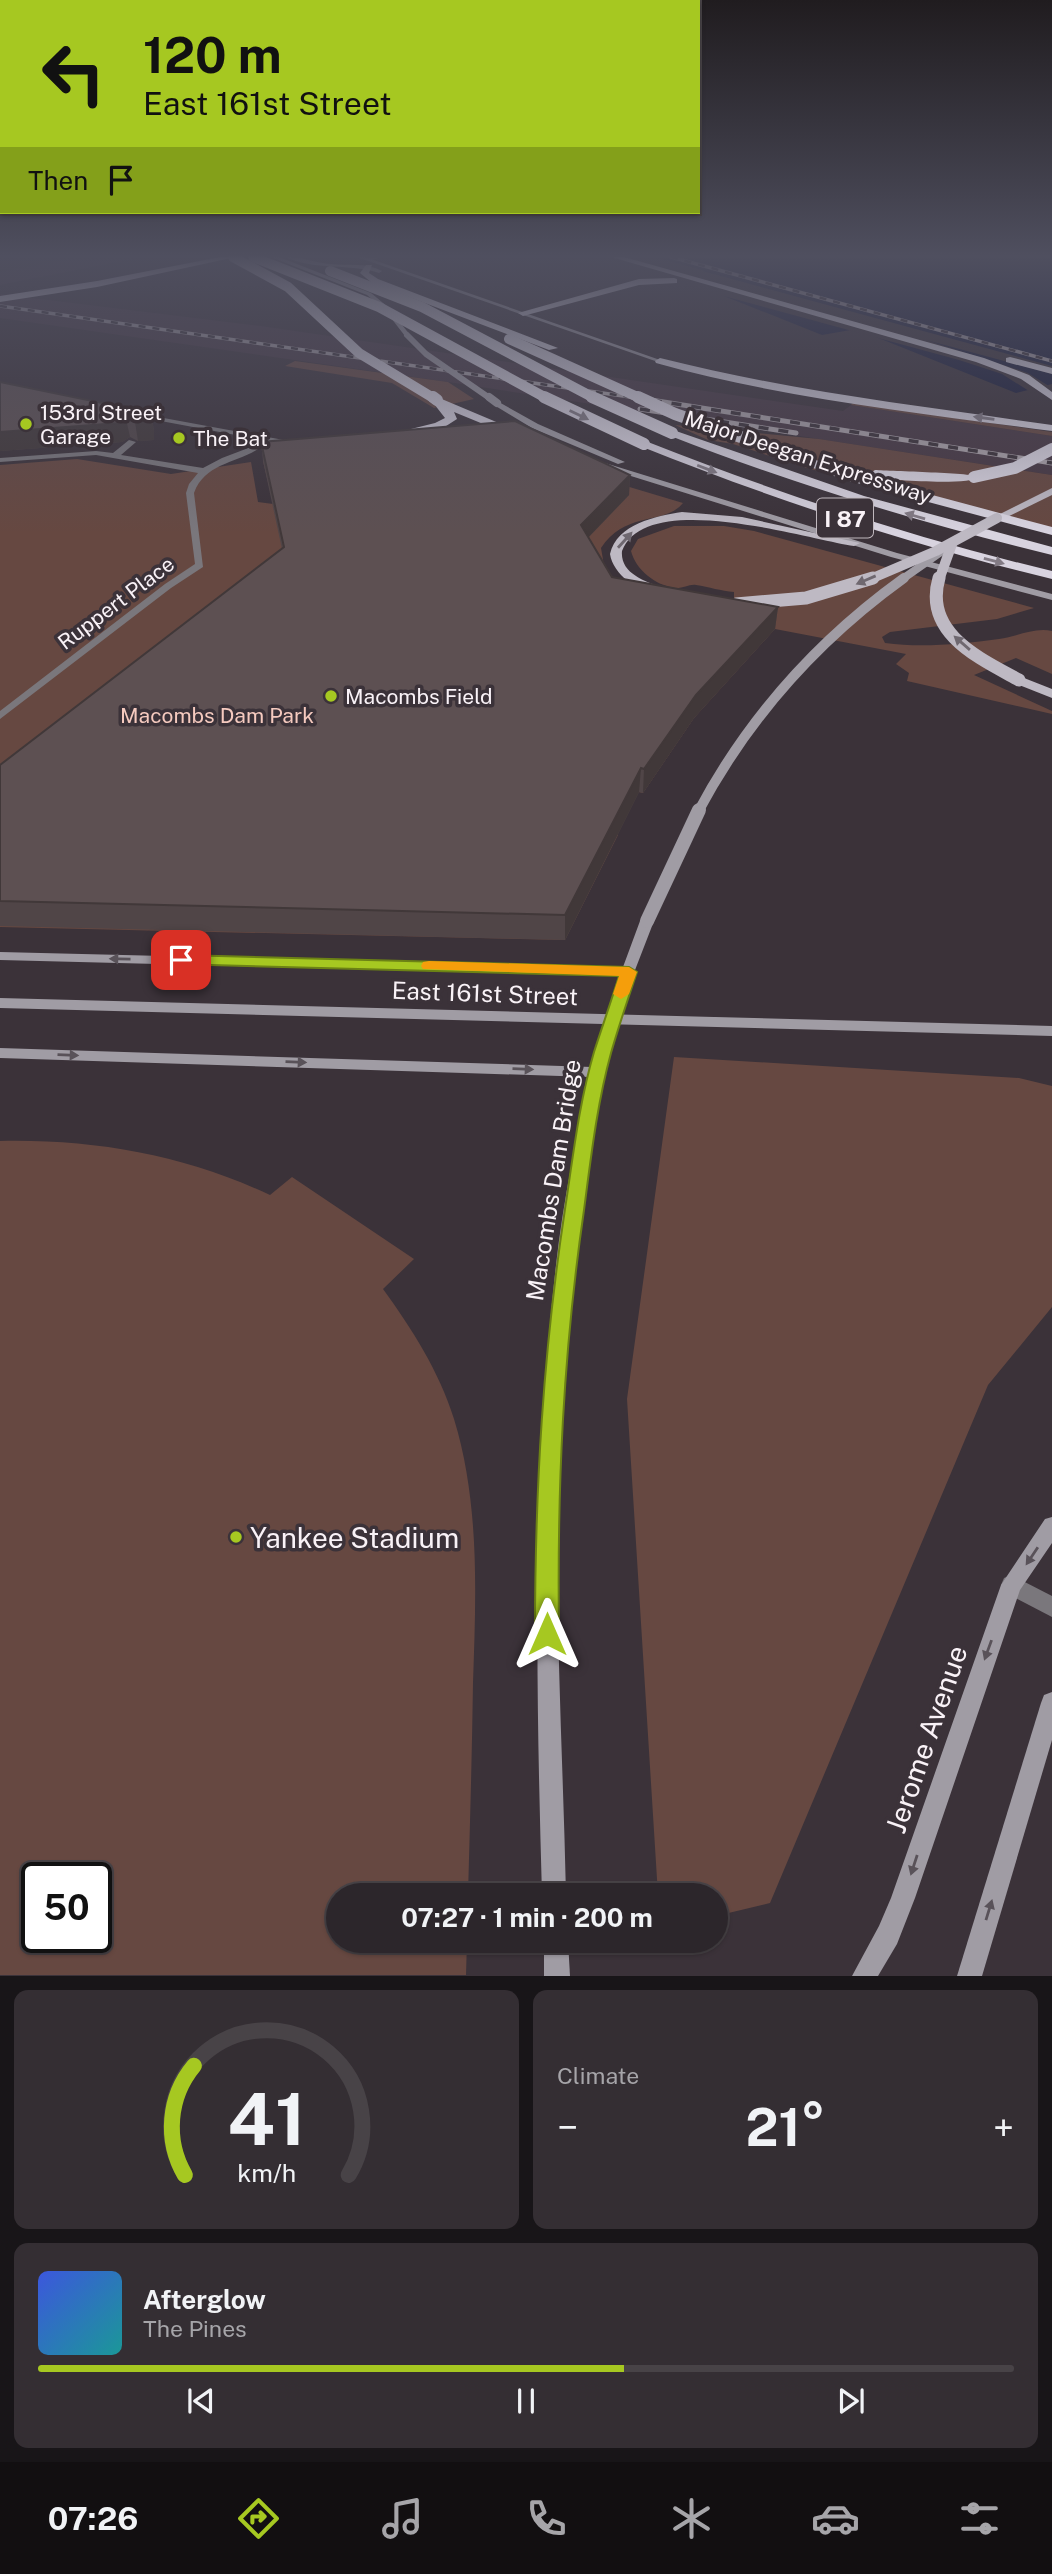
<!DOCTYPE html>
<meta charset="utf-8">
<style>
:root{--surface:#2c262b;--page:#342e33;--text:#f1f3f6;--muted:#a6a5a9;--line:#484347;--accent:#a6c821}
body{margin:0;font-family:"Public Sans",sans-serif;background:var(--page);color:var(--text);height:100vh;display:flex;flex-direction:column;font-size:26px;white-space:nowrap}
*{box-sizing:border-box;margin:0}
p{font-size:23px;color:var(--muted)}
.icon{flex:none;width:38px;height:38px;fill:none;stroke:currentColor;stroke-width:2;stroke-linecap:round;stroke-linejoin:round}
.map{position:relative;height:1976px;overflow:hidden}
.panel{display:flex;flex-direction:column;gap:14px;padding:14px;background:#181518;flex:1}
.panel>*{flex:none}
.top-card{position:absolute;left:0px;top:0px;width:700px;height:214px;box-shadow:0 2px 5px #0004,0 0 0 2px var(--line);background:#a6c821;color:#111;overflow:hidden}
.speed{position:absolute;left:21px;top:1862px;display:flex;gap:14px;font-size:35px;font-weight:700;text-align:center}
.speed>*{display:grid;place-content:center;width:91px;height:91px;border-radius:50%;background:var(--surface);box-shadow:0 2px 5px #0004,0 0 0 2px var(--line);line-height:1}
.speed .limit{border:4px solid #111;border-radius:10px;background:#fff;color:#111}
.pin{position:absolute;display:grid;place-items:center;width:60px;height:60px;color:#fff;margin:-30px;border-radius:14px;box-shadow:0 4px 10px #0006}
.me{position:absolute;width:77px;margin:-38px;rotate:0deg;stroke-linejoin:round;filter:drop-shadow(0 0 5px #0008)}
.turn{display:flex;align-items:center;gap:24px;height:147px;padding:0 28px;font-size:32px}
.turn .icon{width:91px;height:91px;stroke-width:2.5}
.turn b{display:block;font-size:49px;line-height:60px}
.then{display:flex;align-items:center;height:66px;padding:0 28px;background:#0003;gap:14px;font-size:26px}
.big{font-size:52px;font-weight:700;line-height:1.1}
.panel .card{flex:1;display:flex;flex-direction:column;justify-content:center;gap:10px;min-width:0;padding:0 24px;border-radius:14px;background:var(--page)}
.panel .dial{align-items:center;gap:0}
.dial svg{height:182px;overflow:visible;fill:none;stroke:var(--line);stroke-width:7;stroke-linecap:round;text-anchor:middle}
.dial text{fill:var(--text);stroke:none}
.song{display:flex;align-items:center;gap:21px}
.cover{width:84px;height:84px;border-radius:10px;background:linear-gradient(135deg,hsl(230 70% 55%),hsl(180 70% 35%))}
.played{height:7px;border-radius:4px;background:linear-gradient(90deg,var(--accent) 60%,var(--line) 60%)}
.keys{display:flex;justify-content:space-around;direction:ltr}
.heat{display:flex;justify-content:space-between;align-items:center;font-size:38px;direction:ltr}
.panel .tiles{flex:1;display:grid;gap:14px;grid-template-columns:1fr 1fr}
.card:last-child{grid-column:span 2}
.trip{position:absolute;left:326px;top:1883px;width:402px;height:70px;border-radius:35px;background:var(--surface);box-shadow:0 2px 5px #0004,0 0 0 2px var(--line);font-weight:700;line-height:70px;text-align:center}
.dock{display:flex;height:112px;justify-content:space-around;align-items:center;background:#120f11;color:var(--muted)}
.dock .icon{width:49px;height:49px}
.dock .active{color:var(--accent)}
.dock b{font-size:32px;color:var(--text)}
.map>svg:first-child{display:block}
.built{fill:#473843}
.green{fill:#664841;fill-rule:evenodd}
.water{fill:#181b39}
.pier{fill:#3b3239}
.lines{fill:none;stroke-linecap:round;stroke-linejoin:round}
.street{fill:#7a777c;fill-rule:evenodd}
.secondary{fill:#a09ca4;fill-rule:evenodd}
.primary{fill:#beb9c3;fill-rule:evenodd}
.highway{fill:#d8d3df;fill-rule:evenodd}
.rail-far1-casing{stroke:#aba3a9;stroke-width:3.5}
.rail-casing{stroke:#aba3a9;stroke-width:5}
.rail-far1{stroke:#3b3239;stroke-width:2.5;stroke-dasharray:7;stroke-linecap:butt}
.rail{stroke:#3b3239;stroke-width:3.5;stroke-dasharray:10;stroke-linecap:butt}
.secondary-bridge-far3{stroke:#a09ca4;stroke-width:6}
.secondary-bridge-far2{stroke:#a09ca4;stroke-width:8}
.secondary-bridge-far1{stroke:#a09ca4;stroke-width:10}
.secondary-bridge{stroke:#a09ca4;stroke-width:14}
.primary-bridge-far1{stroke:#beb9c3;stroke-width:10}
.primary-bridge{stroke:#beb9c3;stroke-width:13}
.highway-bridge-far1{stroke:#d8d3df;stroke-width:10}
.highway-bridge{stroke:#d8d3df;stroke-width:12}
.wall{fill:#504547}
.shaded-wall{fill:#413839}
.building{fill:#5d5052;stroke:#413839;stroke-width:2}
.oneway{fill:#827a84}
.oneway2{fill:#6f6870}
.oneway3{fill:#595259}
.route{fill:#a6c821;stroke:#6c8215;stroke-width:2}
.slow{fill:#f59e0b}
.poi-dot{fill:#a6c821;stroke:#3b3239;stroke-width:2.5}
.labels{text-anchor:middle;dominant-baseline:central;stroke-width:7;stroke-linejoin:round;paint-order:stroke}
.far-poi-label{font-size:21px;fill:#f9f2f7;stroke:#3b3239;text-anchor:start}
.far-street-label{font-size:21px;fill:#f9f2f7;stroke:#3b3239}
.far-park-label{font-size:21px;fill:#f5cabf;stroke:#3b3239}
.shield{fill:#3b3239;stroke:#c0b8be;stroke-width:2}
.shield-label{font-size:23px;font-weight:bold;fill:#f9f2f7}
.street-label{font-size:24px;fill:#f9f2f7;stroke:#3b3239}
.near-poi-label{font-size:28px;fill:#f9f2f7;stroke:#3b3239;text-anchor:start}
.near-street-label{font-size:28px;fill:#f9f2f7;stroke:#3b3239}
</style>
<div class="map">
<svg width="1052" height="1976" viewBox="0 0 1052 1976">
<rect width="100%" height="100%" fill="#3b3239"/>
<!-- built -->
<g class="built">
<polygon points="0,257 143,257 0,285"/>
<polygon points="0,294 261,326 843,411 851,405 1052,436 1052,475 448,382 0,318"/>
</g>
<!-- green -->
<g class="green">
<polygon points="295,361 448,382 474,399 434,408 392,383 285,366"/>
<polygon points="853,403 1052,432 1052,436 851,405"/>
<polygon points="675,425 819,439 1052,475 1052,532 807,468 733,444 708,440"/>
<path d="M 515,440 L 606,480 L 683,503 C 664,526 626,510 601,548 L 605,571 L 634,592 L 734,613 L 734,592 C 721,591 709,587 696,585 C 689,584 682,589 675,588 C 655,585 636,570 631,551 L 638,539 L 674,526 L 724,526 L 754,531 L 1034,608 L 997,619 L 890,632 L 882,637 L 885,643 C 922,648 961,644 999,639 C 1016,637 1034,627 1052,631 L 1052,674 L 1016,658 L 974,675 L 1052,711 L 1052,714 L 907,681 L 909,673 L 896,664 L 906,654 L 775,629 L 694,718 L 643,793 L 485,757 L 618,835 L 565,940 L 0,927 L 0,465 L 77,459 L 171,474 L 251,462 L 258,502 L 273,504 L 263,461 Z"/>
<polygon points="674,1057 1019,1078 1052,1086 1052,1307 988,1385 770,1903 716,1916 716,1895 658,1895 627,1399"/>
<path d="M 0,1141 C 95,1139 184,1155 270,1195 L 292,1177 L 414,1259 L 383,1289 C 412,1329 439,1371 454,1419 C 480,1504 476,1595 473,1683 C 472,1754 470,1824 468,1895 L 338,1895 L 338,1941 L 467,1941 L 466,1975 L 0,1975 ZM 37,1878 L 96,1878 L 96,1937 L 37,1937 Z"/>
</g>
<!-- water -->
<polygon class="water" points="655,257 1052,257 1052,384 1016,393 856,329 822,335 679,278 705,271"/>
<!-- pier -->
<polygon class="pier" points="651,257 1052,366 1052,374 926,340 1028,373 1052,388 1032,393 1002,374 959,360 694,288 676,279 677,275 693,271"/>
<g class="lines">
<!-- street -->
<g class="street">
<polygon points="371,257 382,257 368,261 365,259"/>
<polygon points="131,412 289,441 293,443 289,445 134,416 131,416"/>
<path d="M 129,440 L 136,442 L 121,455 L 203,468 L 222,458 L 251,447 L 258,449 C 235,464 205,463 194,493 L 203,567 L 171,588 L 0,719 L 0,711 L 165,584 L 195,564 L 186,493 L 189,484 L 198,473 L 96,455 L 0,462 L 0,458 L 96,451 L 113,453 Z"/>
<polygon points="1011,1575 1052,1596 1052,1617 1004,1592 1001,1585 1004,1578"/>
</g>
<!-- secondary -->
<g class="secondary">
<polygon points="271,257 279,257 371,293 388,307 410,335 405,336 384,309 367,295"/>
<path d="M 285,257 C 301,256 315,263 331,264 C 348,266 366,262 382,271 L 379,273 C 350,263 316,271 285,257 Z"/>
<polygon points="357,257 365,257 663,361 658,362"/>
<polygon points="497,401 538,424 625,462 618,464 532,428 494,405 493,403"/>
<polygon points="605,463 897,553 1052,594 1052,600 891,557 602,467 601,465"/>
<polygon points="647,917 654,921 630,983 620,983 619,976 0,960 0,952 623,967 640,921"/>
<polygon points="0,998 1052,1026 1052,1036 0,1008"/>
<path d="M 0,1048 L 592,1067 L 597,1050 L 607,1050 L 609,1054 C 602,1089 594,1123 588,1158 C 571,1261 563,1366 559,1470 C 554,1612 563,1754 566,1895 L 542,1895 C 536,1685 532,1474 556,1265 C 563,1202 576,1139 590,1077 L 0,1058 Z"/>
<polygon points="1052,1517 1052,1543 1020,1590 915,1898 897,1944 878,1976 852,1976 879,1926 891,1898 1001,1585 1045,1519"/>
<polygon points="1052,1692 1052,1740 982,1976 957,1976 1041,1703 1044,1695"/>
<polygon points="544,1941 568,1941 570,1976 544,1976"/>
</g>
<!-- primary -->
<g class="primary">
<polygon points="1052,488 1052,495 1001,520 992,518"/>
<path d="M 682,512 L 742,517 L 860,543 L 854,546 C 806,539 646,488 622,551 C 620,573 644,581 661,587 L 661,593 C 641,595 613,575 610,554 C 617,524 656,516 682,512 Z"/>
<polygon points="1019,676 1052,689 1052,698 1014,683 1012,680"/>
</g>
<!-- highway -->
<g class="highway">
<polygon points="220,257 236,257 97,287 0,302 0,296 97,281"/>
<polygon points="611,257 624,257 984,358 1029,375 1052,392 1052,400 1021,379 976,362"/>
<polygon points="366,265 372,265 369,273 378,279 558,348 549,350 372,283 360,273"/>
<polygon points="674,278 677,279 677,283 639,285 523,316 518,313 639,279"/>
<polygon points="1010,357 1052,368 1052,374 1006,362 1006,358"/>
<path d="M 660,358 C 790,391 919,406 1052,425 L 1052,431 C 919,413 786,399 656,363 L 655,361 Z"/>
<polygon points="437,397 518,431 520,433 510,435 454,412 457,419 443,428 403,435 403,431 435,423 445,418 431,400"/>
<path d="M 668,431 L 676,431 L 864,496 L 1052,547 L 1052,555 C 921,523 793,484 668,435 Z"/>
<path d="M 640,442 L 648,442 C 780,494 914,538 1052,571 L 1052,579 C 911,545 775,500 640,446 Z"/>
<polygon points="774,447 782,447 850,473 1052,527 1052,535 842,479 774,453"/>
<path d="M 875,470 C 890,471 975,473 980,477 C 968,486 888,480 871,477 L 869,474 Z"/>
</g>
<defs>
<g id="rail-far1">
<polyline points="671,257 1052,361"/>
<polyline points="0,306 644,399"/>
</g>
<g id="rail">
<polyline points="632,397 1052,463"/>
<polyline points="640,409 796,433"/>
</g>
</defs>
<!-- rail-far1 casing -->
<use href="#rail-far1" class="rail-far1-casing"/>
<!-- rail casing -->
<use href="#rail" class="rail-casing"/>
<!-- rail-far1 -->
<use href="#rail-far1" class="rail-far1"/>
<!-- rail -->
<use href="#rail" class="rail"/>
<!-- secondary-bridge-far3 -->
<polyline class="secondary-bridge-far3" points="407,335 426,354 491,399"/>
<!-- secondary-bridge-far2 -->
<g class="secondary-bridge-far2">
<polyline points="489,397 497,403"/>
<polyline points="901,580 948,547"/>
</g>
<!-- secondary-bridge-far1 -->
<path class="secondary-bridge-far1" d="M 698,812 C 748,718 818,640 904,578"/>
<!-- secondary-bridge -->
<g class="secondary-bridge">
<polyline points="647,921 699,810"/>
<polyline points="602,1054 623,985"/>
</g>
<!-- primary-bridge-far1 -->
<g class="primary-bridge-far1">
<polyline points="868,580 936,551 997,518"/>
<polyline points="939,580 952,544"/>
</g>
<!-- primary-bridge -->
<g class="primary-bridge">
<path d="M 939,578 C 923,633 979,658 1019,680"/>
<polyline points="736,604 806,598 873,578"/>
</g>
<!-- highway-bridge-far1 -->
<g class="highway-bridge-far1">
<polyline points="233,257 288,287 359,353 435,399"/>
<polyline points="253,257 379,307 548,399"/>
<polyline points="330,271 422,307 596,399"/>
<polyline points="509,339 642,399"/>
</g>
<!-- highway-bridge -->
<g class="highway-bridge">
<polyline points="433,397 437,400"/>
<polyline points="544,397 644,444"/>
<polyline points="592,397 672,433"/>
<polyline points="638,397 675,414 778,450"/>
<polyline points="974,477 1015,468 1052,449"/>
</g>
</g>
<!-- wall -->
<g class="wall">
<polygon points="0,382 151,413 154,431 154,440 138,441 130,437 122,442 0,451"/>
<polygon points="261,442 630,475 629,495 588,538 612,577 778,607 775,629 694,718 643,793 639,792 565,940 0,926 0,765 282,549 263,461"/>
</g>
<!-- shaded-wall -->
<g class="shaded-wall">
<polygon points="16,257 82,257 0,272 0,260"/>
<polygon points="151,413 154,431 154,440 138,441 135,422"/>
<polygon points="126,419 130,437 122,442 0,451 0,432"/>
<polygon points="630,475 629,495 580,546 581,525"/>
<polygon points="778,607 775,629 694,718 643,793 644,769 696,695"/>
<polygon points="641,768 639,792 565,940 565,915"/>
</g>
<!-- building -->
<g class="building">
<polygon points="0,257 16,257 0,260"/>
<polygon points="0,382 151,413 151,421 135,422 126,419 119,423 0,432"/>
<polygon points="515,421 630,475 581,525 612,577 778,607 696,695 644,769 641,768 565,915 0,901 0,765 284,547 261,442"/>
</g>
<!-- one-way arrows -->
<defs><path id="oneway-solid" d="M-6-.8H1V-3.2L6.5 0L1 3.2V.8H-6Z" transform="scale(1.75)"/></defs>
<g class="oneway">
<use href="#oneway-solid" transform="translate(579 415) rotate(26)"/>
<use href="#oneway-solid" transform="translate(984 418) rotate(-172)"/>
<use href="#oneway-solid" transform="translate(707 469) rotate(21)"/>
<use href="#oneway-solid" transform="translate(915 516) rotate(-164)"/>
<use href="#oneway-solid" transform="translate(994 561) rotate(15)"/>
</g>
<g class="oneway2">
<use href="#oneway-solid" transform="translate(625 540) rotate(-48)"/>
<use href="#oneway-solid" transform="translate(866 580) rotate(157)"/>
<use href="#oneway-solid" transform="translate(962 643) rotate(-139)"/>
</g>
<g class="oneway3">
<use href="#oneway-solid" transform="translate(120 959) rotate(-179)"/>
<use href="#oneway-solid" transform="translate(68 1055) rotate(2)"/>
<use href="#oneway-solid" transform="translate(296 1062) rotate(2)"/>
<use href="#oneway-solid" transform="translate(523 1069) rotate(2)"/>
<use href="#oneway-solid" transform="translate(1032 1556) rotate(124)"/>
<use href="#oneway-solid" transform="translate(988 1650) rotate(110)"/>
<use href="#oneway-solid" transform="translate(914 1865) rotate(108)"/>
<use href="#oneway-solid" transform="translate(989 1910) rotate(-73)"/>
</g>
<!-- sky -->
<linearGradient id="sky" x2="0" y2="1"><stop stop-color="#201c1f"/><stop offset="0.48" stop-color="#4f4f5f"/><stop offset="1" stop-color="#4f4f5f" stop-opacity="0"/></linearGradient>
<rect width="1052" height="533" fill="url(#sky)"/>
<!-- route -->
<path class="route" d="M 181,955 L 629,967 L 637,972 C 628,999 619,1025 611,1053 C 597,1104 591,1157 584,1210 C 563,1354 557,1488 559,1634 L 556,1642 L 547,1646 L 539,1642 L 535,1634 C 535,1487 543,1354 565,1209 C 573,1157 579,1103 594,1052 C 602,1027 611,1002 619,976 L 175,964 L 173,960 L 175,957 Z"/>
<!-- slow -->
<polygon class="slow" points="429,961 629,967 637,972 629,994 621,999 613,994 619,976 423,969 421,966 423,962"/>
<!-- markers -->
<g class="poi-dot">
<circle cx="26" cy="424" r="7"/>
<circle cx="179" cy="438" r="7"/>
<circle cx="331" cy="696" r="7"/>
<circle cx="236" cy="1537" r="7"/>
</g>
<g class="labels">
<!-- far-poi labels -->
<g class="far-poi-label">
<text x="40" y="412">153rd Street<tspan x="40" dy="24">Garage</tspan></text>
<text x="193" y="438">The Bat</text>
<text x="345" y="696">Macombs Field</text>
</g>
<!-- far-street labels -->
<g class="far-street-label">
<text transform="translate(808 457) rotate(18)">Major Deegan Expressway</text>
<text transform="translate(116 603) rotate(-37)">Ruppert Place</text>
</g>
<!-- far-park labels -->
<g class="far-park-label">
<text x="217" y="715">Macombs Dam Park</text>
</g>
<!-- shield labels -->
<rect class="shield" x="817" y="498.5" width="56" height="39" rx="5"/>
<g class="shield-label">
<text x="845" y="518">I 87</text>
</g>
<!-- street labels -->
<g class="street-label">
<text transform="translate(485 993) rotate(2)">East 161st Street</text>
<text transform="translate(553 1180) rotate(-81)">Macombs Dam Bridge</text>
</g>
<!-- near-poi labels -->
<g class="near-poi-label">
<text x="250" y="1537">Yankee Stadium</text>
</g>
<!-- near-street labels -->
<g class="near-street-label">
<text transform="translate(926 1739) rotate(-71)">Jerome Avenue</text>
</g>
</g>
</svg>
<div class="speed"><div class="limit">50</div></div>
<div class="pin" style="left:181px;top:960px;background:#d93025"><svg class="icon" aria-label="arrive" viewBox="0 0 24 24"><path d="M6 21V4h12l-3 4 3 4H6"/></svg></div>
<svg class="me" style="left:547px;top:1634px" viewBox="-20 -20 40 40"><path d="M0-17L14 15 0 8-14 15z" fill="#a6c821" stroke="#fff" stroke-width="4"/></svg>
<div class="trip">07:27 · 1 min · 200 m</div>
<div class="top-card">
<div class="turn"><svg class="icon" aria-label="left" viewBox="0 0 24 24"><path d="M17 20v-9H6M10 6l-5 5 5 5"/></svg><div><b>120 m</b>East 161st Street</div></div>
<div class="then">Then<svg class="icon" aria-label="arrive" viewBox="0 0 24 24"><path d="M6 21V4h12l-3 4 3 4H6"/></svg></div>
</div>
</div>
<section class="panel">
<div class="tiles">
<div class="card dial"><svg viewBox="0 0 100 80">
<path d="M14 69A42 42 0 1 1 86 69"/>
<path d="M14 69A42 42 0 0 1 18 21" stroke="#a6c821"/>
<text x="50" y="56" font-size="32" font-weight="700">41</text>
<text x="50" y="72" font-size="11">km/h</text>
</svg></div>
<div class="card"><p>Climate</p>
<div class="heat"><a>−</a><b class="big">21°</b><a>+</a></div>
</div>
<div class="card">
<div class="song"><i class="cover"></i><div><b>Afterglow</b><p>The Pines</p></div></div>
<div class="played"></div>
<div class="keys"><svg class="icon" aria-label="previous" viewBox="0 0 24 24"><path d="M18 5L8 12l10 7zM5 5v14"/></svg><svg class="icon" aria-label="pause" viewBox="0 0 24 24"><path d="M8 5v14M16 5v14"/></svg><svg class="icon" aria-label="next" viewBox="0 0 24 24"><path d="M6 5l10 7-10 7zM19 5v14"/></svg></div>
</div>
</div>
</section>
<nav class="dock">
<b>07:26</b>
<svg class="icon active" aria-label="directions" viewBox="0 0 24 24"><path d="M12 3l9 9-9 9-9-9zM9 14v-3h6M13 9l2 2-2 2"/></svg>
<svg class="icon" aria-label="music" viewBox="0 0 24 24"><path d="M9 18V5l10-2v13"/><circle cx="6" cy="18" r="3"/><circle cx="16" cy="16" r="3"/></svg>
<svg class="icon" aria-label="phone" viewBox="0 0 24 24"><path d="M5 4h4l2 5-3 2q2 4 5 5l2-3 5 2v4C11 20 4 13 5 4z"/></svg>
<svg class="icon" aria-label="climate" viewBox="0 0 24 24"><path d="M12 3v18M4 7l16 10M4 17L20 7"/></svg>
<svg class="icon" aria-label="car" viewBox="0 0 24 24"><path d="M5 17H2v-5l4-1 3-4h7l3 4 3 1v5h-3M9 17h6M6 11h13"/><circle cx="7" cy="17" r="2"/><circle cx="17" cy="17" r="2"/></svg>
<svg class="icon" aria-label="filters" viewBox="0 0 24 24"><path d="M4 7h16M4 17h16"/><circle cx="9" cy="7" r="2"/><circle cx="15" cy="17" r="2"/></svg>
</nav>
